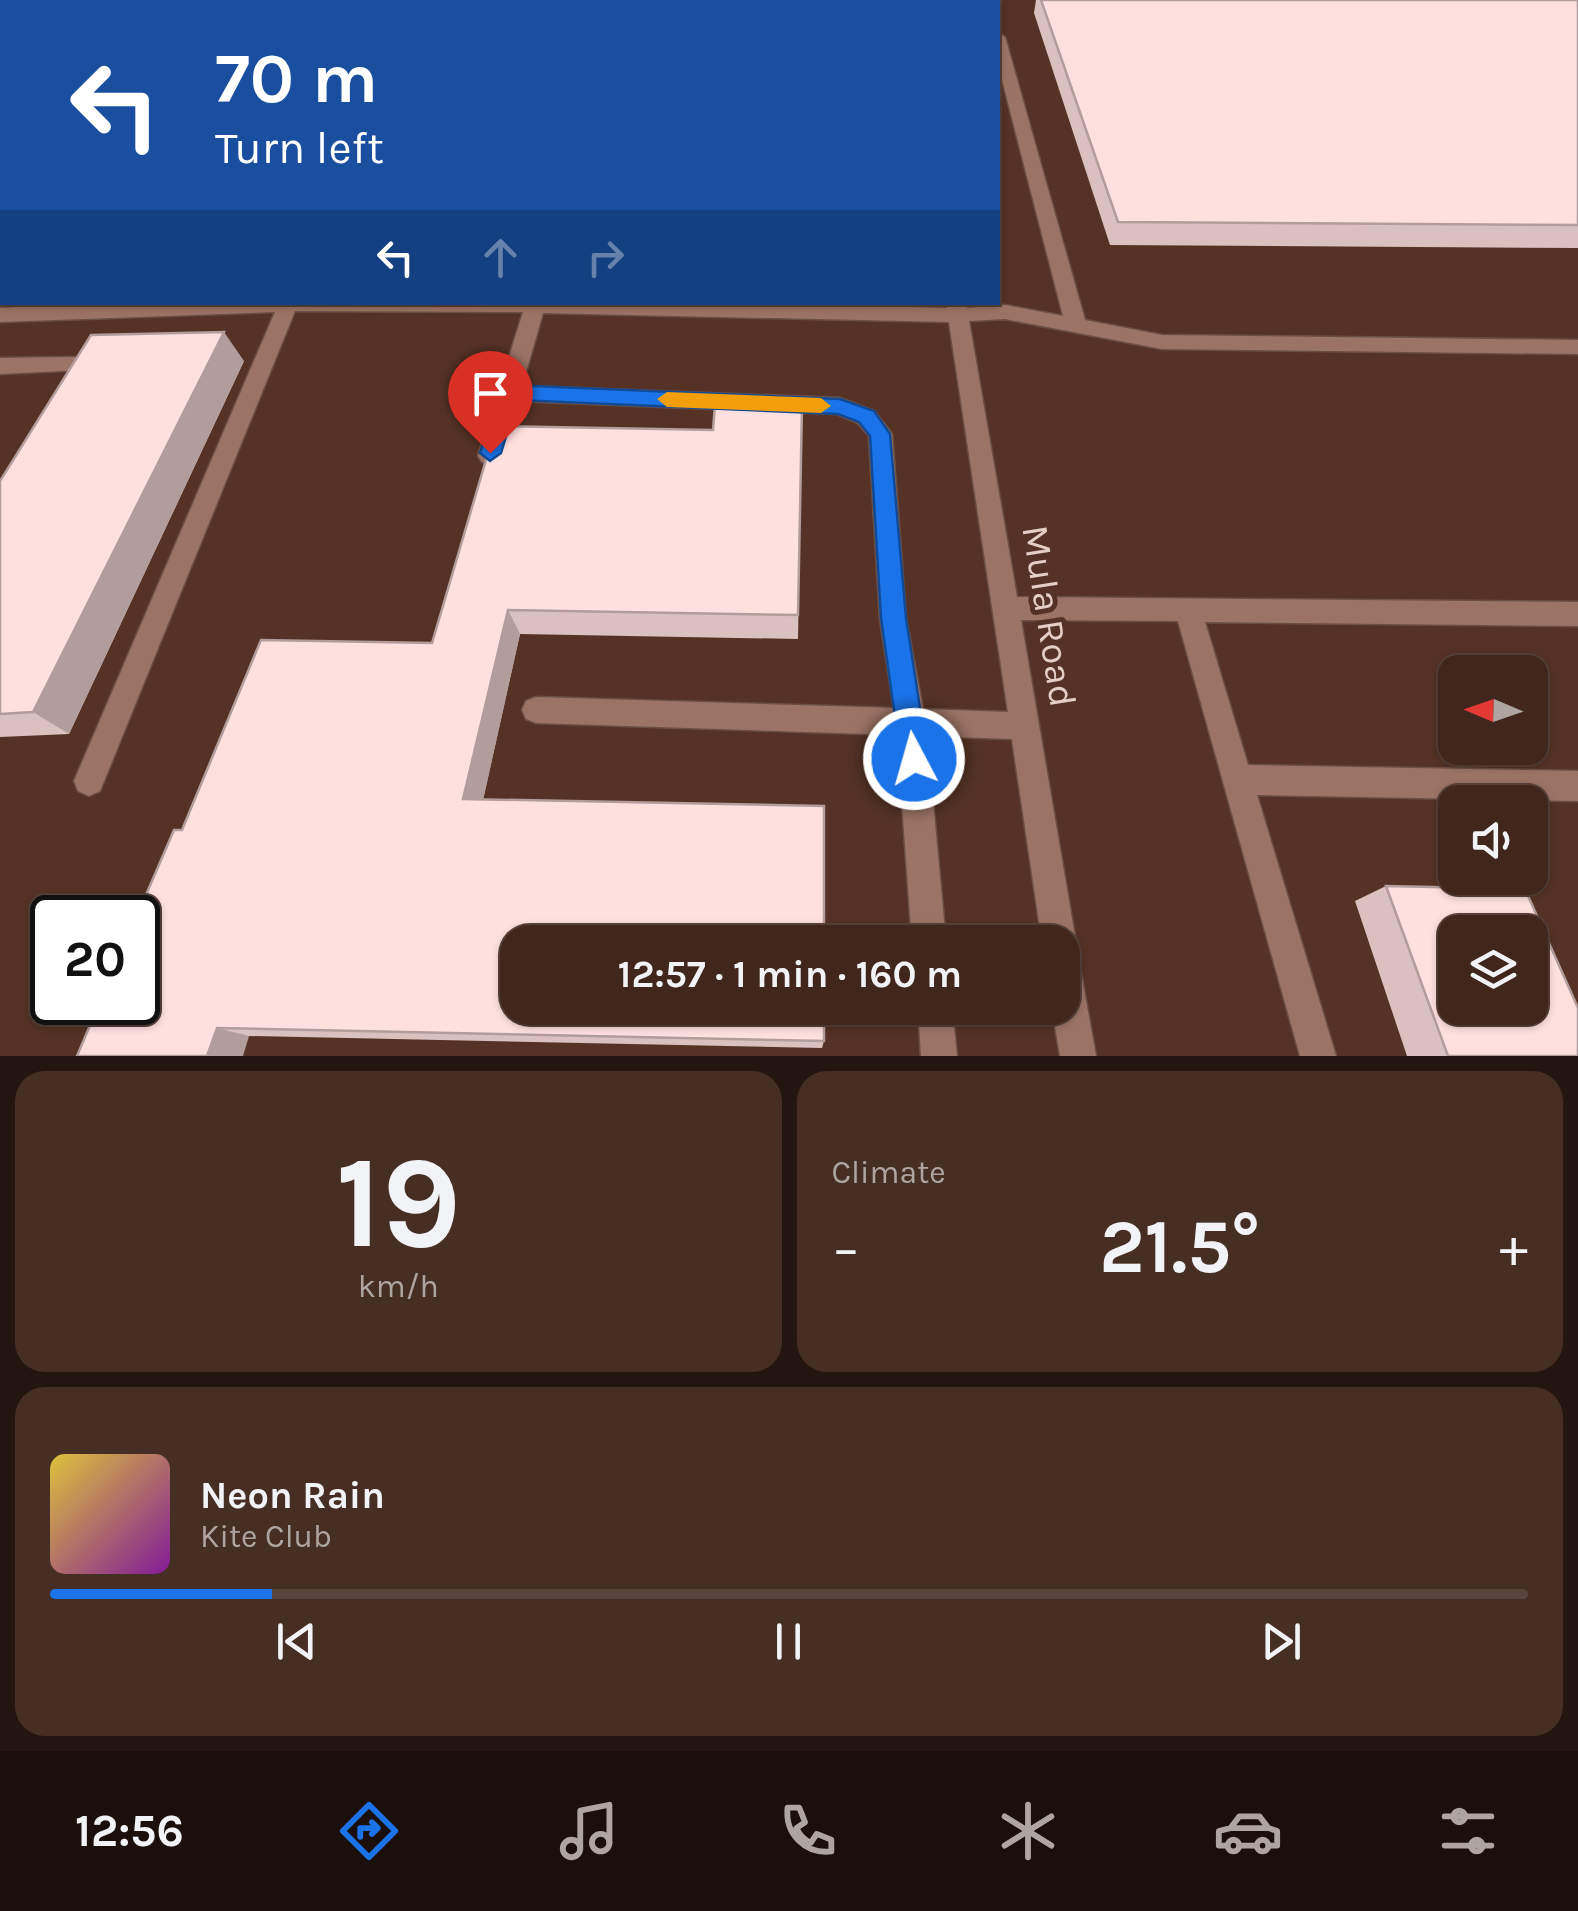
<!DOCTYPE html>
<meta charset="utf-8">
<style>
:root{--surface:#40261c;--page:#472e25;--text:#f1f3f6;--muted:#aea5a3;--line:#59433b;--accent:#1a73e8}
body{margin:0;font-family:Karla,sans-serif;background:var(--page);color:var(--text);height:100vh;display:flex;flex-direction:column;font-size:38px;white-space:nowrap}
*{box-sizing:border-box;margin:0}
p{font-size:32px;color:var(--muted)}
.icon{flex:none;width:55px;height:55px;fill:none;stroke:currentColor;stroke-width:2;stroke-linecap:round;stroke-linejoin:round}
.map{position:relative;height:1056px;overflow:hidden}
.drawer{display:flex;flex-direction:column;gap:15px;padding:15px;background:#23150f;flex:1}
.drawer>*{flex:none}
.hud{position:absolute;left:0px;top:0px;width:1000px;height:305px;box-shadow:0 2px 8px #0004,0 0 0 2px var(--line);background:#1a4fa0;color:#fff;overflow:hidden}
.needle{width:65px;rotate:272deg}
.buttons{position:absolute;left:1438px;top:655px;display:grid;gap:20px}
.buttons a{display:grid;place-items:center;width:110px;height:110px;border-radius:20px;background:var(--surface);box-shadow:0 2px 8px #0004,0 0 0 2px var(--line);font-size:50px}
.speed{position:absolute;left:30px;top:895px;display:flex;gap:20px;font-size:50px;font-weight:700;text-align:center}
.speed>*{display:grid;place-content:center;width:130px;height:130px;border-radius:50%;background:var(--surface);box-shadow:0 2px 8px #0004,0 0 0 2px var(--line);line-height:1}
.speed .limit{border:5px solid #111;border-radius:15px;background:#fff;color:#111}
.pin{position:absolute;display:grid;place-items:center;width:85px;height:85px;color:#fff;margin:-102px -42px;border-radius:50% 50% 50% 0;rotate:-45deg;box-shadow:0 0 10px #0007}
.pin .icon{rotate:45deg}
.me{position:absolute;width:110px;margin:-55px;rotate:354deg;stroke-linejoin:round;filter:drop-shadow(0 0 8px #0008)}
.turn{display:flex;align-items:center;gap:35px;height:210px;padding:0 50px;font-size:45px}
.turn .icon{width:130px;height:130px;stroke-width:2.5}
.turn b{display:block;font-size:70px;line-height:85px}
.lanes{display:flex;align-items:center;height:95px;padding:0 50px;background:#0003;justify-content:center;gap:50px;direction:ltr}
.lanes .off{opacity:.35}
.big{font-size:75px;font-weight:700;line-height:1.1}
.drawer .widget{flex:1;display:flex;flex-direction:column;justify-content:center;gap:15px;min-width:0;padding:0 35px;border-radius:30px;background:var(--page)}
.drawer .dial{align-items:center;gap:0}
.dial b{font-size:130px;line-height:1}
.song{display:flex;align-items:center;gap:30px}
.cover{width:120px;height:120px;border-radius:15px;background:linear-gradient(135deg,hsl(50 70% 55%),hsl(290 70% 35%))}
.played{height:10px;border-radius:5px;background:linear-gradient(90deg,var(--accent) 15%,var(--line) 15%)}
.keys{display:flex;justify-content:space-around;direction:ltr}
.heat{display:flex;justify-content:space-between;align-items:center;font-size:55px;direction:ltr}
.drawer .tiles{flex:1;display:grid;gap:15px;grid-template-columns:1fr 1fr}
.widget:last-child{grid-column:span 2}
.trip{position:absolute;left:500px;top:925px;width:580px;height:100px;border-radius:30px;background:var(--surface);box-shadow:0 2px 8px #0004,0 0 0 2px var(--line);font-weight:700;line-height:100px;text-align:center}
.dock{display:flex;height:160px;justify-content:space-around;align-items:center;background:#1a0f0b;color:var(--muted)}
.dock .icon{width:70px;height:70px}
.dock .selected{color:var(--accent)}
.dock b{font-size:45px;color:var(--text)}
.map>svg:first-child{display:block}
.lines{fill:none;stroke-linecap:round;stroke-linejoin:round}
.minor-casing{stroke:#6c4f44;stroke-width:3}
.minor{fill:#9c7465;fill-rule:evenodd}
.wall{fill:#dac1c0}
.shaded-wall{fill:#b29d9c}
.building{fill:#fee0df;stroke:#b29d9c;stroke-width:2.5;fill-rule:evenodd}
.route{fill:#1a73e8;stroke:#114b97;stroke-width:2.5}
.slow{fill:#f59e0b}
.labels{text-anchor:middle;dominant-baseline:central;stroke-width:10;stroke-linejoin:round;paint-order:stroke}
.street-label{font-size:38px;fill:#e4cec6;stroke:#553225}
</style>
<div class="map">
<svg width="1578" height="1056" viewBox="0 0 1578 1056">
<rect width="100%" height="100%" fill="#553225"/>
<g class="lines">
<defs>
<g id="minor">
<rect x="666" y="0" width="14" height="2"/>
<rect x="904" y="0" width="14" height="2"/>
<polygon points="980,0 994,0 995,2 981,2"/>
<rect x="0" y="12" width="2" height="8"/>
<path d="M 998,33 L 1005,37 L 1085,320 L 1162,335 L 1578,340 L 1578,354 L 1162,349 L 1005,319 L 969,321 L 1017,597 L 1578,602 L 1578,626 L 1205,622 L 1248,765 L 1578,771 L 1578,801 L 1257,795 L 1336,1056 L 1300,1056 L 1178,621 L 1021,620 L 1076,942 L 1073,949 L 1079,962 L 1096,1056 L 1060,1056 L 1052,1008 L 1062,1008 L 1062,942 L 1042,942 L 1012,739 L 927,736 L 946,942 L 912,942 L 897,735 L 536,723 L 526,719 L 522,710 L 526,701 L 536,697 L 894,708 L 880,619 L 869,436 L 858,423 L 837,414 L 518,401 L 498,462 L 482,462 L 478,456 L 523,312 L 295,311 L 100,791 L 89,796 L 78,791 L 74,781 L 275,312 L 0,322 L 0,308 L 109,302 L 707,302 L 947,308 L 946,302 L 966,302 L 967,308 L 1005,305 L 1063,316 L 998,64 ZM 543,313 L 949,322 L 1008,712 L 923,709 L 906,619 L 892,434 L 874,411 L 840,398 L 522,386 Z"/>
<polygon points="2,52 2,63 0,64 0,53"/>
<rect x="0" y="268" width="2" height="12"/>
<polygon points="75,357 86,365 83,370 0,374 0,358"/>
<polygon points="918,1008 952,1008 957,1056 921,1056"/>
</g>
</defs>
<!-- minor casing -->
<use href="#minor" class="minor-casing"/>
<!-- minor -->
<use href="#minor" class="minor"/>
</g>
<!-- wall -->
<g class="wall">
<polygon points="1036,0 1578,0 1578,248 1110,245 1034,13"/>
<polygon points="2,75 2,233 0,233 0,77"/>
<polygon points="244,361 69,734 0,737 0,481"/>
<polygon points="802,406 798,639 520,634 483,800 824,1041 822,1048 249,1036 77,1056 182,830 713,430"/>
<polygon points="1386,886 1578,1056 1407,1056 1355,901"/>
</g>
<!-- shaded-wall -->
<g class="shaded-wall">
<polygon points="205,0 227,0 225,2 203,2"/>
<polygon points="415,0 432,0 431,2 414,2"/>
<polygon points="224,332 244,361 69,734 33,712"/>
<polygon points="508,610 520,634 479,818 463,799"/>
<polygon points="217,1028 249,1036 243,1056 207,1056"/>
</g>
<!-- building -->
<g class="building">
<polygon points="84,0 205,0 203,2 81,2"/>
<polygon points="290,0 415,0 414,2 288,2"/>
<polygon points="503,0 542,0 542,2 501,2"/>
<rect x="738" y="0" width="73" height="2"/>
<polygon points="1041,0 1578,0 1578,225 1118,222"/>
<polygon points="2,75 2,214 0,214 0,77"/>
<polygon points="224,332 33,712 0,714 0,481 91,335"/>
<polygon points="715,404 802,406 798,615 508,610 463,799 824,806 824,942 518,942 518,1008 824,1008 824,1041 217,1028 207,1056 77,1056 100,1002 138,1002 136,918 174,830 182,830 261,640 432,643 496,426 713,430"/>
<path d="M 1386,886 L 1525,889 L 1578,1008 L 1578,1056 L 1448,1056 ZM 1455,932 L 1530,932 L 1530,1008 L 1455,1008 Z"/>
</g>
<!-- route -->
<polygon class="route" points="509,385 840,399 874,411 890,434 906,618 928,759 924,768 914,772 905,768 901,759 881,618 870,436 859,422 838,414 517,400 501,453 490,461 480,453 499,392"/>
<!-- slow -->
<polygon class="slow" points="667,392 821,398 831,406 821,413 667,407 657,399"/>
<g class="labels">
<!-- street labels -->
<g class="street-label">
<text transform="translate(1049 616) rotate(81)">Mula Road</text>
</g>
</g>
</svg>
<div class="buttons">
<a><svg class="needle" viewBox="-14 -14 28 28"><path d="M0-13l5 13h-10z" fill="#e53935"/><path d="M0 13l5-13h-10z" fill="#aea5a3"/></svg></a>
<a><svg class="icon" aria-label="sound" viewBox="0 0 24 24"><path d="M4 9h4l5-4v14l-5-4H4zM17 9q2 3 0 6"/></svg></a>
<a><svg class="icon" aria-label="layers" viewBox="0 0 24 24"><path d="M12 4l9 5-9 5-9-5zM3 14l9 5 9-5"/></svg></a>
</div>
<div class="speed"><div class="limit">20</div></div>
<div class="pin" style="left:490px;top:453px;background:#d93025"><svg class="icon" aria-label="arrive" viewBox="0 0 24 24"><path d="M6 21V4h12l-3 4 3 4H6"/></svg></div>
<svg class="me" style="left:914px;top:759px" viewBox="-20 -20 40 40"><circle r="17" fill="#1a73e8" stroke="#fff" stroke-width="3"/><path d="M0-11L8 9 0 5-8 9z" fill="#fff"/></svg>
<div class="trip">12:57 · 1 min · 160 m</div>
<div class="hud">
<div class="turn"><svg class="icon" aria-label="left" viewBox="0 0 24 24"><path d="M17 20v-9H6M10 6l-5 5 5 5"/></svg><div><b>70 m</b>Turn left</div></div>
<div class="lanes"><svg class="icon" aria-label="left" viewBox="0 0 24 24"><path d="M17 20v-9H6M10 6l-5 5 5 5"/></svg><svg class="icon off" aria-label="ahead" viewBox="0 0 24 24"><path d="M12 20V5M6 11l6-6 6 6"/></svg><svg class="icon off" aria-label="right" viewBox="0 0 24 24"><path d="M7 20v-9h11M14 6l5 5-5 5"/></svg></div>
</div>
</div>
<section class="drawer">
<div class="tiles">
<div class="widget dial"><b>19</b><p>km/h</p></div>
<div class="widget"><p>Climate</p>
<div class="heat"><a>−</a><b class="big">21.5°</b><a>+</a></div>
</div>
<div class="widget">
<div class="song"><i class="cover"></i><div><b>Neon Rain</b><p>Kite Club</p></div></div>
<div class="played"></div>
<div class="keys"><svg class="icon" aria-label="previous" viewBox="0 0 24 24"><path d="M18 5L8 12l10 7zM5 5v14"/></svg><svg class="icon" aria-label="pause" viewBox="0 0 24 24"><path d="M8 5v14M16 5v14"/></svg><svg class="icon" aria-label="next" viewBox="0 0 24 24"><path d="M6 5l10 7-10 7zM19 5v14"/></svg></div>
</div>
</div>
</section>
<nav class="dock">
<b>12:56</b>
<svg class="icon selected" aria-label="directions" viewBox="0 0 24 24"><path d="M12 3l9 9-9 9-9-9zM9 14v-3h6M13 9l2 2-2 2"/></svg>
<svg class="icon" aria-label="music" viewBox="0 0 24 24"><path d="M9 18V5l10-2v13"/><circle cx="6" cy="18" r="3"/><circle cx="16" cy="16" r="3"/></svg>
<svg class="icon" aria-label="phone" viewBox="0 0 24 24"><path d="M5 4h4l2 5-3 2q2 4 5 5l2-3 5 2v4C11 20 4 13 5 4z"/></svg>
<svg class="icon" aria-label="climate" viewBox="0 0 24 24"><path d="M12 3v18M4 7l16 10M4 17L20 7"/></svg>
<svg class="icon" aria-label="car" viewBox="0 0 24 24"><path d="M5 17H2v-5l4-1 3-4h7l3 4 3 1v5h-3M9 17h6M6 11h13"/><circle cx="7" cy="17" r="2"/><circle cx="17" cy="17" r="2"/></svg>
<svg class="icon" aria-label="filters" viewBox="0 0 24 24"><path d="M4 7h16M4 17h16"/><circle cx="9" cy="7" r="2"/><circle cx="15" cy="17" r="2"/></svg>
</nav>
